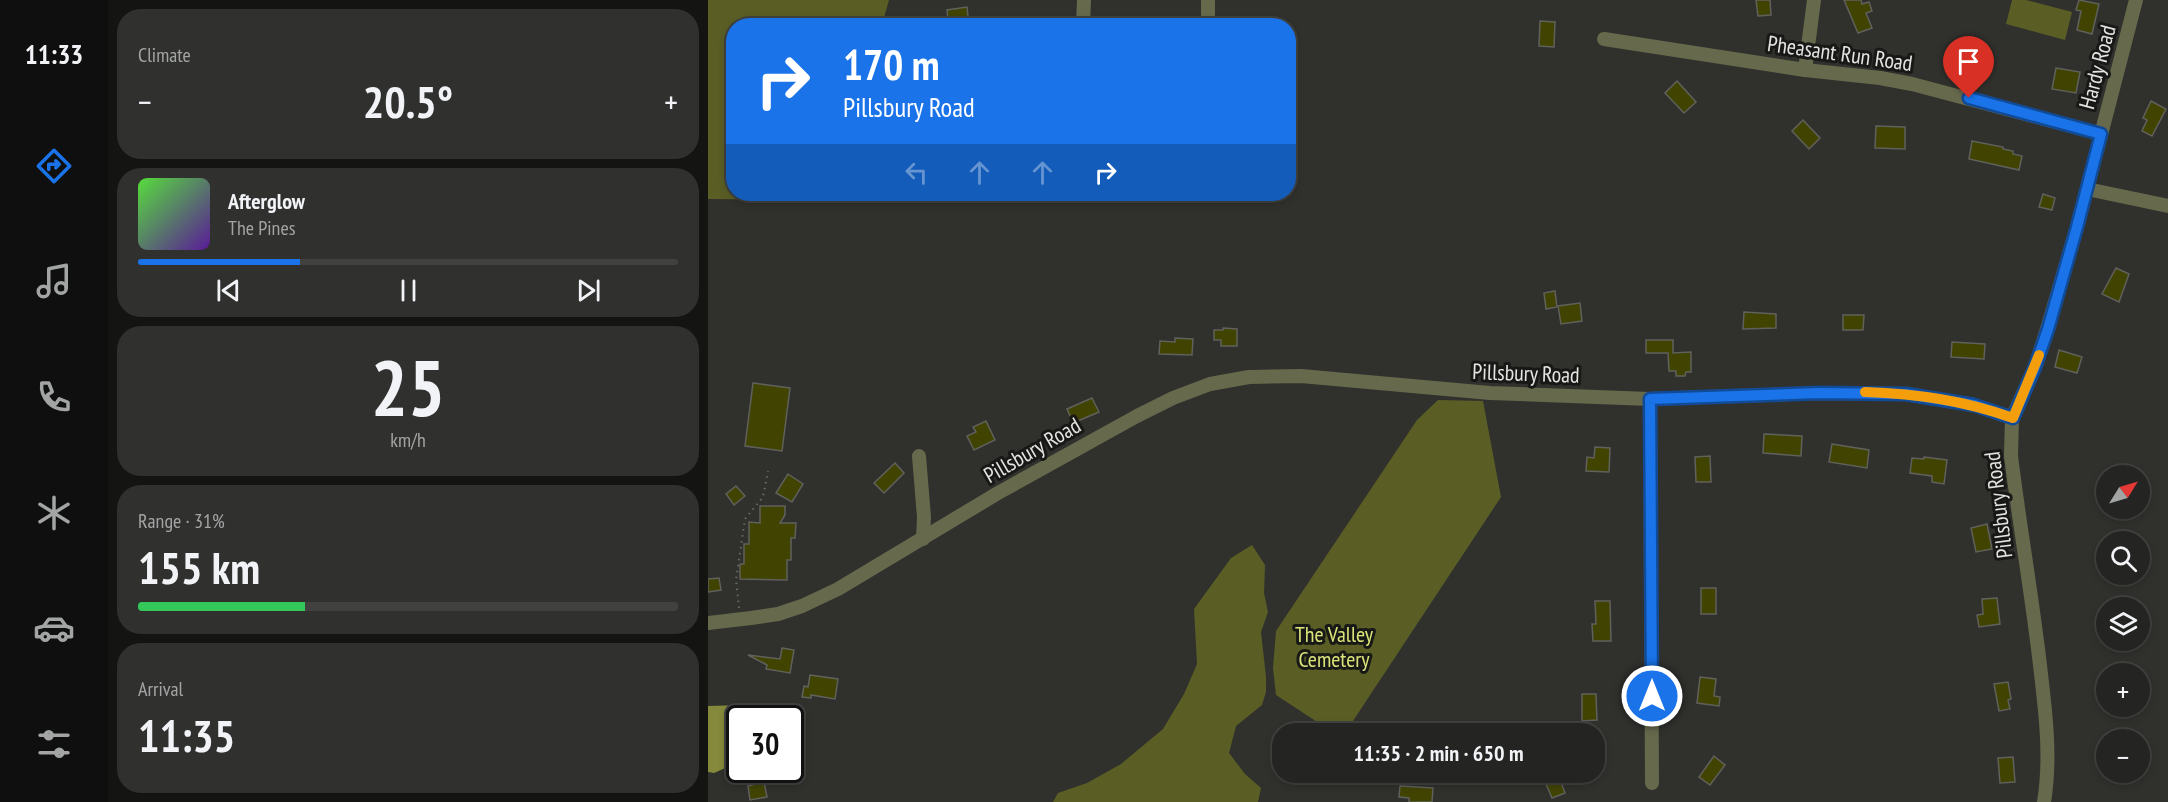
<!DOCTYPE html>
<meta charset="utf-8">
<style>
:root{--surface:#242522;--page:#30312f;--text:#f1f3f6;--muted:#a3a5a5;--line:#414240;--accent:#1a73e8}
body{margin:0;font-family:"PT Sans Narrow",sans-serif;background:var(--page);color:var(--text);height:100vh;display:flex;flex-direction:column;font-size:22px;white-space:nowrap}
*{box-sizing:border-box;margin:0}
p{font-size:20px;color:var(--muted)}
.icon{flex:none;width:33px;height:33px;fill:none;stroke:currentColor;stroke-width:2;stroke-linecap:round;stroke-linejoin:round}
.map{position:relative;flex:1;overflow:hidden}
.drawer{display:flex;flex-direction:column;gap:9px;padding:9px;background:#141413;width:600px}
.drawer>*{flex:none}
.banner{position:absolute;left:18px;top:18px;width:570px;height:183px;border-radius:24px;box-shadow:0 3px 9px #0003,0 0 0 2px var(--line);background:#1a73e8;color:#fff;overflow:hidden}
.needle{width:39px;rotate:53deg}
.buttons{position:absolute;left:1388px;top:465px;display:grid;gap:12px}
.buttons a{display:grid;place-items:center;width:54px;height:54px;border-radius:50%;background:var(--surface);box-shadow:0 3px 9px #0003,0 0 0 2px var(--line);font-size:30px}
.speed{position:absolute;left:18px;top:705px;display:flex;gap:12px;font-size:30px;font-weight:700;text-align:center}
.speed>*{display:grid;place-content:center;width:78px;height:78px;border-radius:50%;background:var(--surface);box-shadow:0 3px 9px #0003,0 0 0 2px var(--line);line-height:1}
.speed .limit{border:3px solid #111;border-radius:9px;background:#fff;color:#111}
.pin{position:absolute;display:grid;place-items:center;width:51px;height:51px;color:#fff;margin:-62px -26px;border-radius:50% 50% 50% 0;rotate:-45deg;box-shadow:0 0 6px #0007}
.pin .icon{rotate:45deg}
.me{position:absolute;width:66px;margin:-33px;rotate:0deg;stroke-linejoin:round;filter:drop-shadow(0 0 4px #0008)}
.turn{display:flex;align-items:center;gap:21px;height:126px;padding:0 18px;font-size:27px}
.turn .icon{width:78px;height:78px;stroke-width:2.5}
.turn b{display:block;font-size:42px;line-height:51px}
.lanes{display:flex;align-items:center;height:57px;padding:0 18px;background:#0003;justify-content:center;gap:30px;direction:ltr}
.lanes .off{opacity:.35}
.big{font-size:45px;font-weight:800;line-height:1.1}
.drawer .card{flex:1;display:flex;flex-direction:column;justify-content:center;gap:9px;min-width:0;padding:0 21px;border-radius:24px;background:var(--page)}
.drawer .dial{align-items:center;gap:0}
.dial b{font-size:78px;line-height:1}
.song{display:flex;align-items:center;gap:18px}
.cover{width:72px;height:72px;border-radius:9px;background:linear-gradient(135deg,hsl(110 70% 55%),hsl(270 70% 35%))}
.played{height:6px;border-radius:3px;background:linear-gradient(90deg,var(--accent) 30%,var(--line) 30%)}
.keys{display:flex;justify-content:space-around;direction:ltr}
.heat{display:flex;justify-content:space-between;align-items:center;font-size:33px;direction:ltr}
.charge{height:9px;border-radius:4px;background:linear-gradient(90deg,#34c759 31%,var(--line) 0)}
.trip{position:absolute;left:564px;top:723px;width:333px;height:60px;border-radius:24px;background:var(--surface);box-shadow:0 3px 9px #0003,0 0 0 2px var(--line);font-weight:800;line-height:60px;text-align:center}
main{display:flex;flex:1;min-height:0}
.dock{display:flex;flex-direction:column;width:108px;justify-content:space-around;align-items:center;background:#0e0f0e;color:var(--muted)}
.dock .icon{width:42px;height:42px}
.dock .current{color:var(--accent)}
.dock b{font-size:27px;color:var(--text)}
.map>svg:first-child{display:block}
.green{fill:#5a5e25}
.water{fill:#84893b}
.building{fill:#414401;stroke:#60605c;stroke-width:1.5}
.lines{fill:none;stroke-linecap:round;stroke-linejoin:round}
.path{stroke:#696a66;stroke-width:2;stroke-dasharray:1.5 4.5;stroke-linecap:butt}
.minor{stroke:#66694b;stroke-width:14}
.route-casing{stroke:#114b97;stroke-width:15}
.route{stroke:#1a73e8;stroke-width:10}
.slow{stroke:#f59e0b;stroke-width:10}
.labels{text-anchor:middle;dominant-baseline:central;stroke-width:6;stroke-linejoin:round;paint-order:stroke}
.street-label{font-size:22px;fill:#e4e4e1;stroke:#181917}
.park-label{font-size:22px;fill:#dbe478;stroke:#181917}
</style>
<main>
<nav class="dock">
<b>11:33</b>
<svg class="icon current" aria-label="directions" viewBox="0 0 24 24"><path d="M12 3l9 9-9 9-9-9zM9 14v-3h6M13 9l2 2-2 2"/></svg>
<svg class="icon" aria-label="music" viewBox="0 0 24 24"><path d="M9 18V5l10-2v13"/><circle cx="6" cy="18" r="3"/><circle cx="16" cy="16" r="3"/></svg>
<svg class="icon" aria-label="phone" viewBox="0 0 24 24"><path d="M5 4h4l2 5-3 2q2 4 5 5l2-3 5 2v4C11 20 4 13 5 4z"/></svg>
<svg class="icon" aria-label="climate" viewBox="0 0 24 24"><path d="M12 3v18M4 7l16 10M4 17L20 7"/></svg>
<svg class="icon" aria-label="car" viewBox="0 0 24 24"><path d="M5 17H2v-5l4-1 3-4h7l3 4 3 1v5h-3M9 17h6M6 11h13"/><circle cx="7" cy="17" r="2"/><circle cx="17" cy="17" r="2"/></svg>
<svg class="icon" aria-label="filters" viewBox="0 0 24 24"><path d="M4 7h16M4 17h16"/><circle cx="9" cy="7" r="2"/><circle cx="15" cy="17" r="2"/></svg>
</nav>
<section class="drawer">
<div class="card"><p>Climate</p>
<div class="heat"><a>−</a><b class="big">20.5°</b><a>+</a></div>
</div>
<div class="card">
<div class="song"><i class="cover"></i><div><b>Afterglow</b><p>The Pines</p></div></div>
<div class="played"></div>
<div class="keys"><svg class="icon" aria-label="previous" viewBox="0 0 24 24"><path d="M18 5L8 12l10 7zM5 5v14"/></svg><svg class="icon" aria-label="pause" viewBox="0 0 24 24"><path d="M8 5v14M16 5v14"/></svg><svg class="icon" aria-label="next" viewBox="0 0 24 24"><path d="M6 5l10 7-10 7zM19 5v14"/></svg></div>
</div>
<div class="card dial"><b>25</b><p>km/h</p></div>
<div class="card"><p>Range · 31%</p><b class="big">155 km</b><div class="charge"></div></div>
<div class="card"><p>Arrival</p><b class="big">11:35</b></div>
</section>
<div class="map">
<svg width="1460" height="802" viewBox="0 0 1460 802">
<rect width="100%" height="100%" fill="#30312d"/>
<!-- green -->
<g class="green">
<polygon points="0,0 181,0 174,25 26,26 26,194 127,194 125,200 0,199"/>
<polygon points="1304,0 1318,0 1364,12 1357,40 1298,24"/>
<polygon points="730,400 775,401 793,497 637,733 626,733 568,695 565,668 568,631 709,420"/>
<polygon points="544,545 557,565 556,593 560,612 553,632 558,677 558,692 554,705 528,726 521,753 537,774 553,788 550,802 345,802 350,793 379,783 413,764 455,729 476,694 489,664 486,609 523,558"/>
</g>
<!-- water -->
<polygon class="water" points="34,705 46,718 32,718 31,762 6,773 0,772 0,706"/>
<!-- building -->
<g class="building">
<polygon points="1048,0 1062,0 1063,15 1050,16"/>
<polygon points="1136,0 1153,0 1154,4 1161,2 1164,11 1158,13 1164,28 1150,33"/>
<polygon points="1371,0 1391,4 1384,34 1369,30 1373,11 1368,10"/>
<polygon points="259,7 261,26 244,26 243,20 240,20 239,10"/>
<polygon points="832,21 847,22 846,47 831,46"/>
<polygon points="1348,68 1372,72 1368,93 1344,89"/>
<polygon points="969,81 988,102 976,113 957,93"/>
<polygon points="1443,101 1458,109 1444,136 1434,131 1439,120 1435,118"/>
<polygon points="1095,120 1112,138 1101,149 1084,131"/>
<polygon points="1168,126 1197,127 1197,149 1167,148"/>
<polygon points="1264,141 1295,147 1295,149 1305,151 1305,154 1314,156 1311,170 1261,159"/>
<polygon points="1335,194 1347,198 1344,210 1331,207"/>
<polygon points="1408,268 1421,274 1411,302 1394,294"/>
<polygon points="847,291 849,307 838,309 836,293"/>
<polygon points="872,303 874,321 853,324 850,306"/>
<polygon points="1036,312 1068,314 1068,328 1035,329"/>
<polygon points="1135,315 1156,315 1155,330 1135,330"/>
<polygon points="515,328 529,329 529,346 513,346 513,340 506,340 506,330 515,330"/>
<polygon points="467,338 485,339 484,355 451,354 452,341 467,342"/>
<polygon points="938,340 965,340 965,353 983,352 983,372 978,372 977,376 968,376 968,371 961,371 960,353 938,353"/>
<polygon points="1244,342 1277,344 1276,359 1243,357"/>
<polygon points="1351,350 1374,357 1369,373 1347,367"/>
<polygon points="45,383 82,388 74,451 37,446"/>
<polygon points="384,398 391,412 365,423 359,409"/>
<polygon points="278,421 287,440 266,450 259,436 268,432 265,427"/>
<polygon points="1056,434 1094,436 1093,456 1055,453"/>
<polygon points="1124,444 1161,450 1159,468 1121,462"/>
<polygon points="887,447 902,448 901,472 878,471 879,457 886,458"/>
<polygon points="1002,456 1003,482 988,482 987,457"/>
<polygon points="1216,457 1239,460 1236,484 1224,482 1224,476 1202,473 1204,458 1216,459"/>
<polygon points="187,463 196,473 176,493 166,483"/>
<polygon points="80,474 95,484 84,502 68,493"/>
<polygon points="28,486 37,496 26,505 18,494"/>
<polygon points="52,506 77,506 77,515 72,523 88,523 87,538 83,538 83,560 79,560 79,580 32,579 32,564 36,564 36,544 41,544 41,522 52,523"/>
<polygon points="1279,524 1284,549 1268,552 1263,528"/>
<polygon points="11,578 13,590 0,592 0,579"/>
<rect x="993" y="588" width="15" height="26"/>
<polygon points="1289,598 1292,624 1271,627 1269,615 1275,614 1274,599"/>
<polygon points="887,601 902,601 903,641 885,641 884,624 888,624"/>
<polygon points="74,648 86,650 82,673 58,669 59,665 40,655 72,659"/>
<polygon points="102,675 130,679 127,699 103,695 103,698 94,697 96,686 100,687"/>
<polygon points="992,677 1008,679 1006,696 1012,697 1011,706 989,703"/>
<polygon points="1300,682 1303,699 1300,700 1302,709 1291,711 1286,684"/>
<polygon points="874,694 888,694 889,720 874,721"/>
<polygon points="1006,756 1017,765 1002,785 991,777"/>
<polygon points="1305,757 1307,782 1292,783 1290,758"/>
<polygon points="733,772 751,772 751,781 733,782"/>
<polygon points="833,772 849,772 857,793 844,798"/>
<polygon points="56,782 59,797 42,800 40,786"/>
<polygon points="692,786 725,788 724,802 701,802 701,798 691,797"/>
</g>
<g class="lines">
<!-- path -->
<polyline class="path" points="31,608 28,580 37,519 55,497 60,471"/>
<!-- minor -->
<g class="minor">
<polyline points="500,0 500,26"/>
<polyline points="375,26 376,0"/>
<polyline points="896,39 1097,70 1172,78 1204,84 1393,134"/>
<polyline points="1097,70 1106,0"/>
<polyline points="1379,189 1460,206"/>
<polyline points="942,399 944,783"/>
<polyline points="211,456 216,517 215,539"/>
<polyline points="0,623 43,618 70,614 94,606 130,589 290,493 429,416 465,398 502,384 541,377 593,376 782,393 942,399 1111,393 1198,394 1266,405 1304,418"/>
<path d="M 1336,802 C 1343,760 1338,716 1333,674 C 1325,601 1312,529 1303,456 L 1304,418 L 1327,367 L 1339,329 L 1369,227 L 1428,0"/>
</g>
</g>
<g class="lines">
<defs>
<polyline id="route" points="944,696 942,399 1111,393 1198,394 1266,405 1305,418 1327,367 1340,329 1369,227 1393,134 1261,98"/>
</defs>
<!-- route casing -->
<use href="#route" class="route-casing"/>
<!-- route -->
<use href="#route" class="route"/>
<!-- slow -->
<path class="slow" d="M 1157,392 C 1210,394 1254,400 1305,418 L 1331,355"/>
</g>
<g class="labels">
<!-- street labels -->
<g class="street-label">
<text transform="translate(1132 53) rotate(8)">Pheasant Run Road</text>
<text transform="translate(1389 67) rotate(-75)">Hardy Road</text>
<text transform="translate(818 373) rotate(2)">Pillsbury Road</text>
<text transform="translate(324 450) rotate(-30)">Pillsbury Road</text>
<text transform="translate(1290 505) rotate(-97)">Pillsbury Road</text>
</g>
<!-- park labels -->
<g class="park-label">
<text x="626" y="634">The Valley<tspan x="626" dy="25">Cemetery</tspan></text>
</g>
</g>
</svg>
<div class="buttons">
<a><svg class="needle" viewBox="-14 -14 28 28"><path d="M0-13l5 13h-10z" fill="#e53935"/><path d="M0 13l5-13h-10z" fill="#a3a5a5"/></svg></a>
<a><svg class="icon" aria-label="search" viewBox="0 0 24 24"><circle cx="10" cy="10" r="6"/><path d="M15 15l6 6"/></svg></a>
<a><svg class="icon" aria-label="layers" viewBox="0 0 24 24"><path d="M12 4l9 5-9 5-9-5zM3 14l9 5 9-5"/></svg></a>
<a>+</a>
<a>−</a>
</div>
<div class="speed"><div class="limit">30</div></div>
<div class="pin" style="left:1261px;top:98px;background:#d93025"><svg class="icon" aria-label="arrive" viewBox="0 0 24 24"><path d="M6 21V4h12l-3 4 3 4H6"/></svg></div>
<svg class="me" style="left:944px;top:696px" viewBox="-20 -20 40 40"><circle r="17" fill="#1a73e8" stroke="#fff" stroke-width="3"/><path d="M0-11L8 9 0 5-8 9z" fill="#fff"/></svg>
<div class="trip">11:35 · 2 min · 650 m</div>
<div class="banner">
<div class="turn"><svg class="icon" aria-label="right" viewBox="0 0 24 24"><path d="M7 20v-9h11M14 6l5 5-5 5"/></svg><div><b>170 m</b>Pillsbury Road</div></div>
<div class="lanes"><svg class="icon off" aria-label="left" viewBox="0 0 24 24"><path d="M17 20v-9H6M10 6l-5 5 5 5"/></svg><svg class="icon off" aria-label="ahead" viewBox="0 0 24 24"><path d="M12 20V5M6 11l6-6 6 6"/></svg><svg class="icon off" aria-label="ahead" viewBox="0 0 24 24"><path d="M12 20V5M6 11l6-6 6 6"/></svg><svg class="icon" aria-label="right" viewBox="0 0 24 24"><path d="M7 20v-9h11M14 6l5 5-5 5"/></svg></div>
</div>
</div>
</main>
